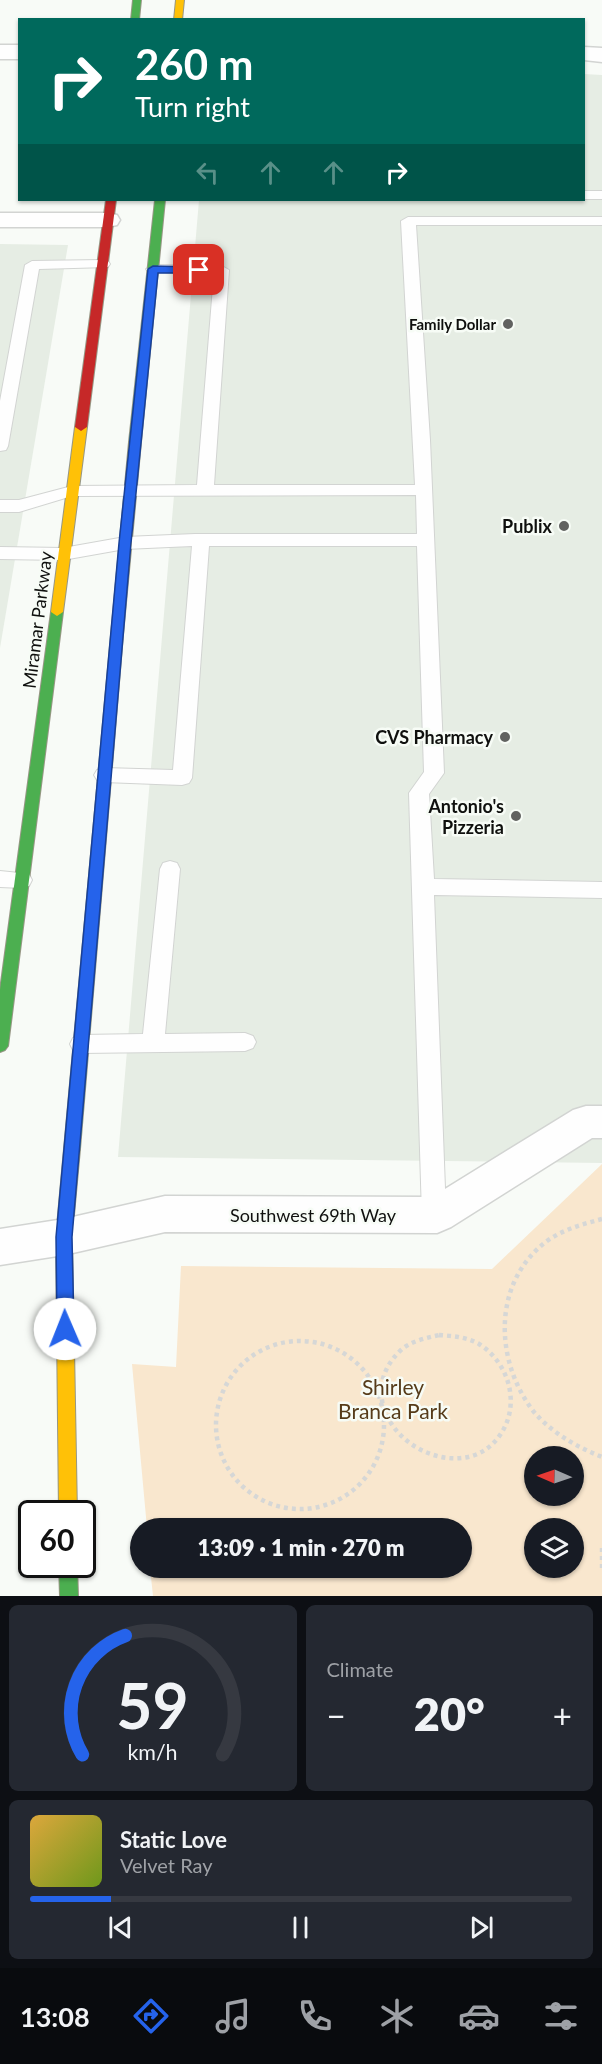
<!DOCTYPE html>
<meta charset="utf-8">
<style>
:root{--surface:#171b24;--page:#242831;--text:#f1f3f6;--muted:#9ea1a6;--line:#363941;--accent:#2563eb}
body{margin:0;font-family:Lato,sans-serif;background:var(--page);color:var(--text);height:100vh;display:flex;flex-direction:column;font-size:22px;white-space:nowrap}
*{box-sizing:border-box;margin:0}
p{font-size:20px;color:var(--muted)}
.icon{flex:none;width:33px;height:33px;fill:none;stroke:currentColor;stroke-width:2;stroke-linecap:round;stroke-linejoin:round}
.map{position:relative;height:1596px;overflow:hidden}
.side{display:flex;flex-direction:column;gap:9px;padding:9px;background:#0d0f14;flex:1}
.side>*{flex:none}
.guide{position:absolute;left:18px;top:18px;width:567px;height:183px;border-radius:0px;box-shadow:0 2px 4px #0004;background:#00695c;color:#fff;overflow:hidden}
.needle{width:39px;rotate:272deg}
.tools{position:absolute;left:524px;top:1446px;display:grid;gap:12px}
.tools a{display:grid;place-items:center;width:60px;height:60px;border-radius:50%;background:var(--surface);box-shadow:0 2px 4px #0004;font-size:30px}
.speed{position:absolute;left:18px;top:1500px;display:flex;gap:12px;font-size:30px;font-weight:700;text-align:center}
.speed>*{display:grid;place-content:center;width:78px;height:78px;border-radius:50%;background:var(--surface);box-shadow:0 2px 4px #0004;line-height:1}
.speed .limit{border:3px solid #111;border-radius:9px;background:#fff;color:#111}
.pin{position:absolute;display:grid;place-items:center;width:51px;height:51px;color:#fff;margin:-26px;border-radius:12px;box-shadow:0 3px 9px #0006}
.me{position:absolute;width:66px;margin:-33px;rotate:359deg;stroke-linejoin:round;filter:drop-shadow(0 0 4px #0008)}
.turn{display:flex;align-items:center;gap:21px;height:126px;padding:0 18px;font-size:27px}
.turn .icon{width:78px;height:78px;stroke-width:2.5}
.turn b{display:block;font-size:42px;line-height:51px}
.lanes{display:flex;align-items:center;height:57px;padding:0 18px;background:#0003;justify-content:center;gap:30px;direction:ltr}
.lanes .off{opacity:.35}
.big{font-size:45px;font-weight:800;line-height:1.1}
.side .widget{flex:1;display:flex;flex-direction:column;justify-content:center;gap:9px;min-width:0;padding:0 21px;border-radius:9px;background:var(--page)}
.side .dial{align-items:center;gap:0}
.dial svg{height:156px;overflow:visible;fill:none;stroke:var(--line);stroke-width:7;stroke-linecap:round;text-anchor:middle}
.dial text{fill:var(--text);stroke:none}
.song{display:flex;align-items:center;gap:18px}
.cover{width:72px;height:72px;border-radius:9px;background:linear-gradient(135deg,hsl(40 70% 55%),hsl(80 70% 35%))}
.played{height:6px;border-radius:3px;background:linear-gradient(90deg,var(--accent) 15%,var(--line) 15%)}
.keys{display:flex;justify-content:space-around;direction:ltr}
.heat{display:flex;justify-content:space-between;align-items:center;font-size:33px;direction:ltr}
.side .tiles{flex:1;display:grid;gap:9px;grid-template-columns:1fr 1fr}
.widget:last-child{grid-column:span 2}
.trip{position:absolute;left:130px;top:1518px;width:342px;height:60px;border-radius:30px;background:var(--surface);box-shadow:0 2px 4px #0004;font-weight:800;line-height:60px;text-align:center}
.dock{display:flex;height:96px;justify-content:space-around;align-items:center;background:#090b0e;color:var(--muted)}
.dock .icon{width:42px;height:42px}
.dock .active{color:var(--accent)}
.dock b{font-size:27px;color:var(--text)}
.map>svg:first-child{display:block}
.built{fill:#e6ede4}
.green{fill:#f9e7ce;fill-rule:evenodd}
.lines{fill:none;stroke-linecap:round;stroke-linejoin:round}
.lane-casing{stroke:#d2d4d2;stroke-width:2}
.street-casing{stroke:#d2d4d2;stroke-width:3}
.fast-casing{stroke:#979785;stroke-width:2}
.slow-casing{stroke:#979785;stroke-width:2}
.jam-casing{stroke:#979785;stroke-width:2}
.path{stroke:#d6d7d6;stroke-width:4.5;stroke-dasharray:4 4;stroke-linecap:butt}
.lane{fill:#fefefe;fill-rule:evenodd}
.street{fill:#fefefe;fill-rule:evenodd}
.fast{fill:#4caf50;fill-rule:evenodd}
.slow{fill:#ffc107;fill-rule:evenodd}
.jam{fill:#c62828;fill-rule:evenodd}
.route{fill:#2563eb;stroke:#184099;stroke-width:1.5}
.poi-dot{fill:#616260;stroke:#f7fcf6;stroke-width:2}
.labels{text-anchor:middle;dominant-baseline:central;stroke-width:5;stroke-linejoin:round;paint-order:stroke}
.far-poi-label{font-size:15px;font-weight:bold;fill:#0f100e;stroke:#f7fcf6;text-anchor:end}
.poi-label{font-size:18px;font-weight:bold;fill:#0f100e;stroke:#f7fcf6;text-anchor:end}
.street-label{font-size:18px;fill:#0f100e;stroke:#f7fcf6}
.near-park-label{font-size:21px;fill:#563b19;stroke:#f7fcf6}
</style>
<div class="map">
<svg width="602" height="1596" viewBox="0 0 602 1596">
<rect width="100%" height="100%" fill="#f8fbf7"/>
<!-- built -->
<g class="built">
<polygon points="584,74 602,75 602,1163 118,1157 199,200 584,200"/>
<polygon points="0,244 68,245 0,648"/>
</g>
<!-- green -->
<path class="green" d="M 602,1164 L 602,1596 L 153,1596 L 150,1568 L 462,1568 L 462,1528 L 147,1528 L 132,1364 L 176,1367 L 181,1266 L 492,1269 ZM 534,1456 L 573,1456 L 573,1496 L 534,1496 ZM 534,1528 L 573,1528 L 573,1568 L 534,1568 Z"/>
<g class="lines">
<defs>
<g id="lane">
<rect x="584" y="191" width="18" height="8"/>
<polygon points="408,217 602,217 602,225 416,225 430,440 444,773 429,794 434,879 602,882 602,898 434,895 446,1215 442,1222 434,1225 426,1222 422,1215 409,793 424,772 417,546 209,546 192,778 189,783 182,785 104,782 97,780 94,775 97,770 104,768 173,770 192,546 125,549 63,560 0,559 0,547 63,548 125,537 195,534 417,534 416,495 72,496 19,512 0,512 0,500 19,500 72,486 197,485 214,274 148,272 146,269 153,265 222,266 229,270 214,485 415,485 401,221"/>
<polygon points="103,260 108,261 110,264 108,267 39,269 8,446 6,450 0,451 0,401 25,265 32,261"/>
<polygon points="170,861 177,863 180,869 165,1034 245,1033 253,1036 256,1042 253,1048 245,1051 81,1053 73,1050 70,1044 73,1038 81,1035 143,1034 160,869 163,863"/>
<polygon points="0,871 29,874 32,880 29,886 22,888 0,887"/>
</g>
<g id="street">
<rect x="0" y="45" width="20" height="14"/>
<polygon points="584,47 602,48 602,62 584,60"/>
<polygon points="0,213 108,213 117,215 120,220 117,225 108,227 0,227"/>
<polygon points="586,1106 602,1106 602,1138 592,1138 451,1227 437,1233 165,1232 64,1255 0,1265 0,1229 64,1219 165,1196 432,1197 573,1110"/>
</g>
<g id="fast">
<polygon points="133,0 141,0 139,20 131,20"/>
<polygon points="155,200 165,200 141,442 135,446 129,442"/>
<polygon points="57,608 63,612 8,1046 5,1050 0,1052 0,990 51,612"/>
<polygon points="117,631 123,635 80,1149 78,1154 72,1156 66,1154 64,1149 111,635"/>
<polygon points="59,1564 77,1564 78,1596 60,1596"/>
</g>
<g id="slow">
<polygon points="176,0 184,0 182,20 174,20"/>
<polygon points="81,423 87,427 63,612 57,616 51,612 75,427"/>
<polygon points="135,438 141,442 123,635 117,639 111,635 129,442"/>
<polygon points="72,1142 78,1144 80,1149 72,1237 77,1514 59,1514 56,1237 64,1149 66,1144"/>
</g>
<polygon id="jam" points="106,200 116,200 87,427 81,431 75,427"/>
</defs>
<!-- lane casing -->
<use href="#lane" class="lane-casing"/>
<!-- street casing -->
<use href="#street" class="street-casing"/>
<!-- fast casing -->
<use href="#fast" class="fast-casing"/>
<!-- slow casing -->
<use href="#slow" class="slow-casing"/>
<!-- jam casing -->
<use href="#jam" class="jam-casing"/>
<!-- path -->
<g class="path">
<path d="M 602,1219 C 583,1224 564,1229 547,1241 C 492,1282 494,1361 534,1412 C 552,1433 577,1447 602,1457"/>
<path d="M 439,1335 C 453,1336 467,1337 479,1344 C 511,1364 522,1409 497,1439 C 485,1454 467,1460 448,1458 C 395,1452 356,1392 401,1350 C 411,1341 426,1338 439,1335 Z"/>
<circle cx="300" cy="1425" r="84"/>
<polyline points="602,1548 602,1569"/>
</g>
<!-- lane -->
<use href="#lane" class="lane"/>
<!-- street -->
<use href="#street" class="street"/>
<!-- fast -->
<use href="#fast" class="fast"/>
<!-- slow -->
<use href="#slow" class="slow"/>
<!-- jam -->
<use href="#jam" class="jam"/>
</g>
<!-- route -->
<polygon class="route" points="153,266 199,267 204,270 199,273 158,273 131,543 72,1237 74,1329 71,1335 65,1337 59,1335 57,1329 56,1237 119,543 148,269"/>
<!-- markers -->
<g class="poi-dot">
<circle cx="508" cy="324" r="6"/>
<circle cx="564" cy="526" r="6"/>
<circle cx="505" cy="737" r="6"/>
<circle cx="516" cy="816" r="6"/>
</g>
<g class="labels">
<!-- far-poi labels -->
<g class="far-poi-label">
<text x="496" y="324">Family Dollar</text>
</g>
<!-- poi labels -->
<g class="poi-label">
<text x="552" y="526">Publix</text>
<text x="493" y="737">CVS Pharmacy</text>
<text x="504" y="806">Antonio's<tspan x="504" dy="21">Pizzeria</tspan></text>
</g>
<!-- street labels -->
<g class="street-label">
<text transform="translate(37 620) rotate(-83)">Miramar Parkway</text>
<text x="313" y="1215">Southwest 69th Way</text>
</g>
<!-- near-park labels -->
<g class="near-park-label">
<text x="393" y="1386">Shirley<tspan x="393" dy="24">Branca Park</tspan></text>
</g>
</g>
</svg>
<div class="tools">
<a><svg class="needle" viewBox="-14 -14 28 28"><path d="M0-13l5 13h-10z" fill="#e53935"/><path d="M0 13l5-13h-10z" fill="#9ea1a6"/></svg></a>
<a><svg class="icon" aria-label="layers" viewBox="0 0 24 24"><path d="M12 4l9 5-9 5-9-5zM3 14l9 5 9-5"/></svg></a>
</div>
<div class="speed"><div class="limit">60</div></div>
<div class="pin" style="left:199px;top:270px;background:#d93025"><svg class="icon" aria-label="arrive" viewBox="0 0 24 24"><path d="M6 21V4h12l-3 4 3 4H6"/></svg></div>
<svg class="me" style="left:65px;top:1329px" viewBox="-20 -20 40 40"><circle r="19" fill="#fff"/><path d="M0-13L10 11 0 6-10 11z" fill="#2563eb"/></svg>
<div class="trip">13:09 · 1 min · 270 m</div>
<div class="guide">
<div class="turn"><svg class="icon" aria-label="right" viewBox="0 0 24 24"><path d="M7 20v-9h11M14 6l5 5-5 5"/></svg><div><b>260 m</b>Turn right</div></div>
<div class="lanes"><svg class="icon off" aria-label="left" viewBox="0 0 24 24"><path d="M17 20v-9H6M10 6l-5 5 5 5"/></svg><svg class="icon off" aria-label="ahead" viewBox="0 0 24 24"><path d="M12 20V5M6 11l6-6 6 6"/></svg><svg class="icon off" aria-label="ahead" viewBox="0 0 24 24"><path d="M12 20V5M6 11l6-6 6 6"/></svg><svg class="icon" aria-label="right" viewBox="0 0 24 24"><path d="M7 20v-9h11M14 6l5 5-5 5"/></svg></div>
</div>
</div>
<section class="side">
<div class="tiles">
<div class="widget dial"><svg viewBox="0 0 100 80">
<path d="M14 69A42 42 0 1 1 86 69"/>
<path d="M14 69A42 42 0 0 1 36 8" stroke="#2563eb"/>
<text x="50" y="56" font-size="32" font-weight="700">59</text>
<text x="50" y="72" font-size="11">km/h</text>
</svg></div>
<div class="widget"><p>Climate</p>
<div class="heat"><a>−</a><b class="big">20°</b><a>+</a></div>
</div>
<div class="widget">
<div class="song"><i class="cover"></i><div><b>Static Love</b><p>Velvet Ray</p></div></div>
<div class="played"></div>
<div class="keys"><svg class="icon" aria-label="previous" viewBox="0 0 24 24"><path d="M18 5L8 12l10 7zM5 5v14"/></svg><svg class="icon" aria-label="pause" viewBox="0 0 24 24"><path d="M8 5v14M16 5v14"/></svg><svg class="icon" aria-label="next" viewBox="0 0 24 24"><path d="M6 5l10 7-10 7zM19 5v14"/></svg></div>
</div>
</div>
</section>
<nav class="dock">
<b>13:08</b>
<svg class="icon active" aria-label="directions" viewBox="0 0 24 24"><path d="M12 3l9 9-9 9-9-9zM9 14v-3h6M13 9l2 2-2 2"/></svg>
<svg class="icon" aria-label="music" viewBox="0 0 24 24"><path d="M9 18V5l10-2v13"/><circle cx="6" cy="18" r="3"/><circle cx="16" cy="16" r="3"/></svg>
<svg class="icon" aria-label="phone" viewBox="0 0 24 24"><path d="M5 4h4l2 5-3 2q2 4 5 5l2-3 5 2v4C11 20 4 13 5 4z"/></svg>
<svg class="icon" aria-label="climate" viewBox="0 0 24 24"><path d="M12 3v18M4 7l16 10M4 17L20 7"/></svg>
<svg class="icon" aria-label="car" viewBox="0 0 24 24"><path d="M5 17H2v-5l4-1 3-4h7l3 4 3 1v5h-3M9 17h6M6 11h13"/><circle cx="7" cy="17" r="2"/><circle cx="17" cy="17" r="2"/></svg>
<svg class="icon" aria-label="filters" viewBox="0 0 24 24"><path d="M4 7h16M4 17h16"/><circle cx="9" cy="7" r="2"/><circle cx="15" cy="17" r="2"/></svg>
</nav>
